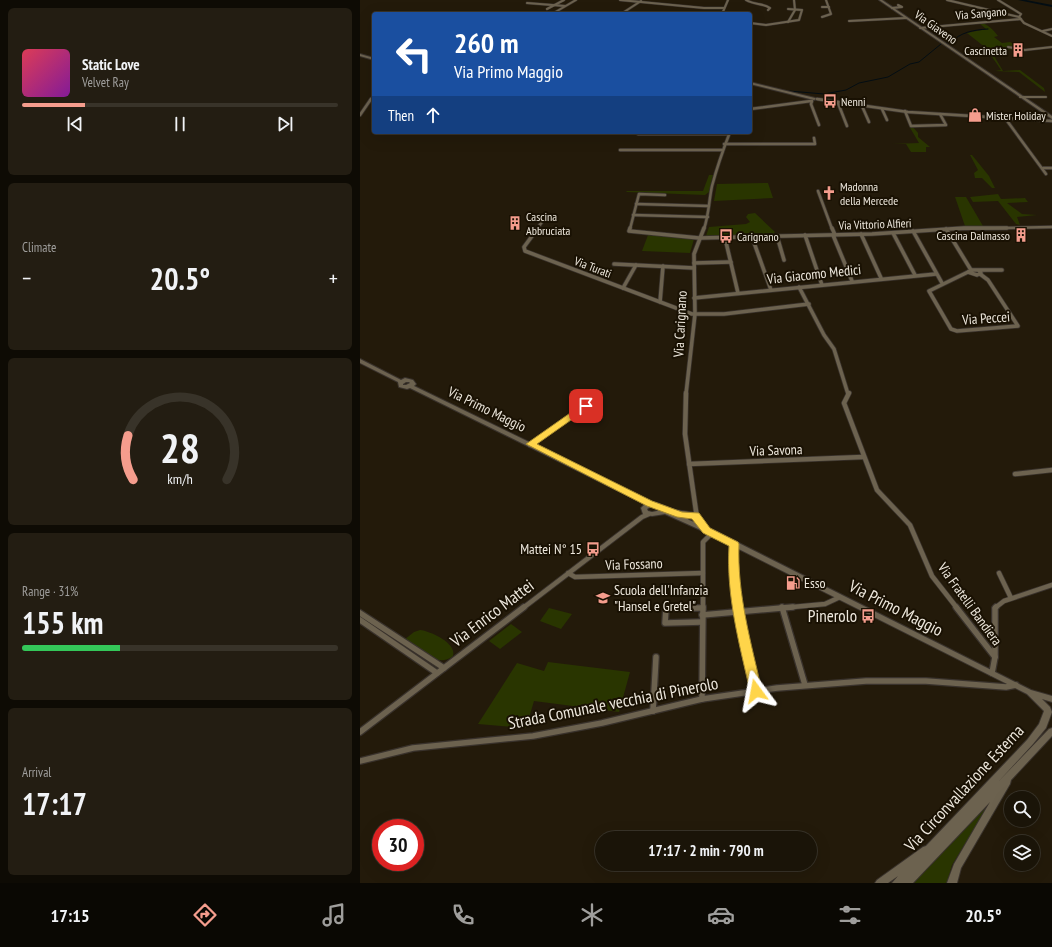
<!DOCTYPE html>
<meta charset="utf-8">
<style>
:root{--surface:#1a1408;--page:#231d12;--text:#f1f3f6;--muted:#9f9e9c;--line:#383329;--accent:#f59d8d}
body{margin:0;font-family:"PT Sans Narrow",sans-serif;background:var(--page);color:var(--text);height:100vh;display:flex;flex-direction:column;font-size:15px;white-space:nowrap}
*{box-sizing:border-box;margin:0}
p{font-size:13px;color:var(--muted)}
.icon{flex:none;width:22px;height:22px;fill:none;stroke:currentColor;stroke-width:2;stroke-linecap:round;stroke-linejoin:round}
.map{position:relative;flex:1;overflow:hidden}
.sheet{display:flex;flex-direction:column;gap:8px;padding:8px;background:#0e0b04;width:360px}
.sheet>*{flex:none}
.hud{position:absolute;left:12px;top:12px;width:380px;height:122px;border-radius:4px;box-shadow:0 4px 16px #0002,0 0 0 1px var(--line);background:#1a4fa0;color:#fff;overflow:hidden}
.controls{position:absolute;left:644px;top:791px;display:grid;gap:8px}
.controls a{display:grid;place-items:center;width:36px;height:36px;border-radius:50%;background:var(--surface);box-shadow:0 4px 16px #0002,0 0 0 1px var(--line);font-size:20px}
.speed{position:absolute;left:12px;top:819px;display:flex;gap:8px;font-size:20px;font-weight:700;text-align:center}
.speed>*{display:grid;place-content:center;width:52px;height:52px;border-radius:50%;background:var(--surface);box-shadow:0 4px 16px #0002,0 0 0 1px var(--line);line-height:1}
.speed .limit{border:6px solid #d22;background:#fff;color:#111}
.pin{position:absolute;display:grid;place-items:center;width:34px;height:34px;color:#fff;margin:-17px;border-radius:8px;box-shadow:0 2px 6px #0006}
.me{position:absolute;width:44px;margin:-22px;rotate:347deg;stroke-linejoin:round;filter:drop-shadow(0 0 3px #0008)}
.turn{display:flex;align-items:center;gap:14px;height:84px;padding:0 16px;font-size:18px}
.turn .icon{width:52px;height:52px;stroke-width:2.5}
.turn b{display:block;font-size:28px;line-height:34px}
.then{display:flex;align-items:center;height:38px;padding:0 16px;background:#0003;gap:8px;font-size:15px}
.big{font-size:30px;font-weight:800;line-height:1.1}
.sheet .widget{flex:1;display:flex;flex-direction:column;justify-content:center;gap:6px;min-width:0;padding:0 14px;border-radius:6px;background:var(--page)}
.sheet .dial{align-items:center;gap:0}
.dial svg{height:104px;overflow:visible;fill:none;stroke:var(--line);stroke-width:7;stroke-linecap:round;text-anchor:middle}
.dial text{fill:var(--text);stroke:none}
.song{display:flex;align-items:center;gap:12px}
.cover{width:48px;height:48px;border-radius:6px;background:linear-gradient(135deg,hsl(350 70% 55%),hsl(290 70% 35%))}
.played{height:4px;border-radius:2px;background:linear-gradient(90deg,var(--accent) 20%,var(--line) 20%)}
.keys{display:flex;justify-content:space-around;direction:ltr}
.heat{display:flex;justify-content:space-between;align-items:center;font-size:22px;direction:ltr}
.charge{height:6px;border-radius:3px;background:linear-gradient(90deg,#34c759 31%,var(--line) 0)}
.trip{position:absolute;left:235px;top:831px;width:222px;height:40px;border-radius:20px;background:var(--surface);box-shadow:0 4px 16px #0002,0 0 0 1px var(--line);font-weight:800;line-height:40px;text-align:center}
.dock{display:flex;height:64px;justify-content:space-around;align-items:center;background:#0a0803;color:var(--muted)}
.dock .icon{width:28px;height:28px}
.dock .current{color:var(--accent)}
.dock b{font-size:18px;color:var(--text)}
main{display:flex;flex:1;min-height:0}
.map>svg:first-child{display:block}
.green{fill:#293500}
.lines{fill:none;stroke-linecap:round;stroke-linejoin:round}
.stream{stroke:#030d13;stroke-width:1}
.river{fill:#030d13;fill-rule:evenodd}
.street-far4-casing{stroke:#39322c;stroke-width:3}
.street-far3-casing{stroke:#39322c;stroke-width:4}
.street-far2-casing{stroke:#39322c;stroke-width:5}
.street-far1-casing{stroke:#39322c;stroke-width:6}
.street-casing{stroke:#39322c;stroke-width:8}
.secondary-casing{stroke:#39322c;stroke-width:2}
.street-far4{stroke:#6c624f;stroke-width:2}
.street-far3{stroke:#6c624f;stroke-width:2.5}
.street-far2{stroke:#6c624f;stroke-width:3.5}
.street-far1{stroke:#6c624f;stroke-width:4.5}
.street{stroke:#6c624f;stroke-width:5.5}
.secondary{fill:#6c624f;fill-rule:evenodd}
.route{fill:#ffd54a;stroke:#a68a30}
.labels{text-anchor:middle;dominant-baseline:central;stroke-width:4;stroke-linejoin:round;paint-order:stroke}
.far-street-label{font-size:12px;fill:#eee8dd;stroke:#191103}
.far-poi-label{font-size:12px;fill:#eee8dd;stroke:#191103;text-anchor:start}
.street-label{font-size:14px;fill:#eee8dd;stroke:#191103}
.poi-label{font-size:14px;fill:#eee8dd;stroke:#191103;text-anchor:start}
.near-street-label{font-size:17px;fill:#eee8dd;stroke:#191103}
.near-poi-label{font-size:17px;fill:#eee8dd;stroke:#191103;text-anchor:end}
</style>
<main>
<section class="sheet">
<div class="widget">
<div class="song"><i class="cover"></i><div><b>Static Love</b><p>Velvet Ray</p></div></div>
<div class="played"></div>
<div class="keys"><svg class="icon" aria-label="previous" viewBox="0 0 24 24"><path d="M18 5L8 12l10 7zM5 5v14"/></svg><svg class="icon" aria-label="pause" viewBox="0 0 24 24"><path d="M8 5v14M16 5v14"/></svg><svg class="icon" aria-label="next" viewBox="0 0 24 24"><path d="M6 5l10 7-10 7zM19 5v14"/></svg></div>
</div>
<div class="widget"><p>Climate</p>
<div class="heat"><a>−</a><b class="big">20.5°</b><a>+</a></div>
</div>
<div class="widget dial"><svg viewBox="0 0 100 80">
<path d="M14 69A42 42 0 1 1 86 69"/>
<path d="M14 69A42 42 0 0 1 10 35" stroke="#f59d8d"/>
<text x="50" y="56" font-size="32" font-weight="700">28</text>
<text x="50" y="72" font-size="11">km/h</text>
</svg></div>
<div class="widget"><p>Range · 31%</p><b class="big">155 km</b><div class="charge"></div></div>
<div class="widget"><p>Arrival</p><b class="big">17:17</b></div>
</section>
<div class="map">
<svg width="692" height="883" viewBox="0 0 692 883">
<rect width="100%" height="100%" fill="#231a0a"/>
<!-- green -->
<g class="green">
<path d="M 619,23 C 626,22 634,30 638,36 L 634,37 L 642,43 L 650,42 L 665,50 L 630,49 L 643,71 L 660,70 L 684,88 L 685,92 L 659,72 L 635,71 L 641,70 L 626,48 L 607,33 L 626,29 Z"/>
<polygon points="549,126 552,126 558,133 558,137 570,147 566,147 566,152 551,152 546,144 532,144 559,143"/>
<polygon points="610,155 612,155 629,176 635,188 632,188 622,178 615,178 614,173 618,170"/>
<polygon points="349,175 353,175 349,192 345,195 267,192 266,191 343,191"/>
<polygon points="408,183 413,198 354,201 357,184"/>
<polygon points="638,194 641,199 665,198 668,202 647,203 662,214 677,215 657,217 660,225 656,224 638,201 613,202 610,197"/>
<polygon points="595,197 606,197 623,226 605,226"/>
<polygon points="395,213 415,232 413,234 346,236 349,227 386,224 390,222 386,217 388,214"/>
<polygon points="288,235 334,239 330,253 282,251"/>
<polygon points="189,608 212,614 201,629 180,621"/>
<polygon points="151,624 162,632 140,649 129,641"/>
<path d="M 60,630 C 70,631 97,643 93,656 C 77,669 58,649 44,640 L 54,632 Z"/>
<polygon points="188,662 270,672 259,712 174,701 166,728 118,724 157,663 184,671"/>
<polygon points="632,800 592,865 587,883 552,883"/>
</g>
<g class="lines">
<!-- stream -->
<g class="stream">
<path d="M 586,43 L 590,43 C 601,32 613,30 628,29"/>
<polyline points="429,91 464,94 486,90 499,83 528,77 550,64 559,62 581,44"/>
</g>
<!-- river -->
<polygon class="river" points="658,0 666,0 692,5 692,7"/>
<defs>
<g id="street-far4">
<polyline points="260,0 344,8 364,8"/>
<path d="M 386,0 C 394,5 403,3 410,8 L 408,10"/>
<polyline points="587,0 659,17"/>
<polyline points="638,0 661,14 659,17 664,23 692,36"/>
<polyline points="167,3 205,6"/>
<polyline points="462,7 469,7"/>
<polyline points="532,8 542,7 538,5"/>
<polyline points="187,9 204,0"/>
<polyline points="192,14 216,0"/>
<polyline points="261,14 281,1"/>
<polyline points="362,14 368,0"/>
<polyline points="462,17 471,14 466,0"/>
<polyline points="489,21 546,18"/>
<polyline points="428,22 435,10 434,0"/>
<polyline points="390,23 406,25 439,20 442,10 428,9"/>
<polyline points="560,28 661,19"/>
<polyline points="683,31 692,29"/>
<polyline points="648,47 665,50 692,47"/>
<polyline points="660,97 686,97"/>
<polyline points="457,99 464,100"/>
<polyline points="10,100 14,95"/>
</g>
<g id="street-far3">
<polyline points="457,99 548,112 692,121"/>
<polyline points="452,101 451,104 459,125"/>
<polyline points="478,103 487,126"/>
<polyline points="502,106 509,122"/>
<polyline points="390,109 451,101"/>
<polyline points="522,109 527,120"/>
<polyline points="545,111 551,126 586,125 580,114"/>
<polyline points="0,115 11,99"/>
<polyline points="645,118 686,174"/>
<polyline points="278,134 369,134"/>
<polyline points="364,144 455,144 454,138"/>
<polyline points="260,150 362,150"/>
<polyline points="683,168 692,168"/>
<polyline points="458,191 472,229"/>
<polyline points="276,204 349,206"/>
<polyline points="273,215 348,217"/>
<polyline points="177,229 186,216"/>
<polyline points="270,229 279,194 305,195"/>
<path d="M 344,229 C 349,214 349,200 352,186 C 357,167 363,150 370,132"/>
<polyline points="596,229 692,227"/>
</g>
<g id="street-far2">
<polyline points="178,228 164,247 165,251 332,314 364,314 449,304"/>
<polyline points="270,228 269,231 339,238 512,234 604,228 647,228"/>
<polyline points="472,228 475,235"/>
<polyline points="586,229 611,270"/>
<polyline points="553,231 582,283"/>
<polyline points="533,233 555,275"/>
<polyline points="501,234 521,278"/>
<polyline points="445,235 462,285"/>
<polyline points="473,235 492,281"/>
<polyline points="417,236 424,260"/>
<polyline points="392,237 411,290"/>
<polyline points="365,238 378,293"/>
<polyline points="334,263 371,262"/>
<polyline points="254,264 334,268"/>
<polyline points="619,271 621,273 617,275 608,272 612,270 642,270"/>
<polyline points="608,272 569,291 591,329 597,331 658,326 628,280 620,274"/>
<polyline points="439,287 464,335 474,349 488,394"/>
<polyline points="263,288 276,265"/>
<polyline points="334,298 576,274"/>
<polyline points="300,302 303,266"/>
<polyline points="326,394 335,314 334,254 344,228"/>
</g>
<g id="street-far1">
<polyline points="326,393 325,434 337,518"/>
<polyline points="489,393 484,403 517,490 550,525 572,576 597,608"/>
<polyline points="170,445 226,406"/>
<polyline points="329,464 503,457"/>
<polyline points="655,474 692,470"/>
<polyline points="374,544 375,581 378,608"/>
<polyline points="208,573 215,577 343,573"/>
<polyline points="639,573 651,598"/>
<polyline points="163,608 282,517 289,514"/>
<polyline points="343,608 343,542 352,533"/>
<polyline points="422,608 465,604 480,597"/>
<polyline points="635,608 644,601 692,585"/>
</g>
<g id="street">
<polyline points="378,607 396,691"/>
<polyline points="422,607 445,685"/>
<polyline points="596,607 635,657"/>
<polyline points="342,608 306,608 305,623 342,622"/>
<polyline points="0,613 84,668"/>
<polyline points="342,615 433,607"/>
<polyline points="0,620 77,673"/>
<polyline points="632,673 635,657 635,608 636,607"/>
<polyline points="342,699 343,607"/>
<polyline points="293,711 296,657"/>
<polyline points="0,732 164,607"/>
<polyline points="0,761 53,748 173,736 242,723 342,699 417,688 506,681 566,681 646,687 656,685"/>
</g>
<g id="secondary">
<polygon points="519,0 522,0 692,116 692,119"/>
<polygon points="0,54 14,58 14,60 0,56"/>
<polygon points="390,82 455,98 456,99 454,100 390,84"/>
<path d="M 0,359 L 41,380 L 45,378 L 53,380 L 56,384 L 54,386 L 292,502 L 297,503 L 315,510 L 336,513 L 340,520 L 339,522 L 335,522 L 332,517 L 330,517 L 328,519 L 329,520 L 349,528 L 671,690 L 692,696 L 692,702 L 682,699 L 690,707 L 692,712 L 686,728 L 673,744 L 638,782 L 689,729 L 692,728 L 692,736 L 651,780 L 650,784 L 601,868 L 597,883 L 587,883 L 594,864 L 630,802 L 553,883 L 532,883 L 538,876 L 528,883 L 515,883 L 517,880 L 563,847 L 566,846 L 667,740 L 679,724 L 684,711 L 667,694 L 345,532 L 305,514 L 292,516 L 283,514 L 281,508 L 285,504 L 50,388 L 47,389 L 39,387 L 38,382 L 0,363 ZM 46,382 L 49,382 L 50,383 L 46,385 L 43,385 L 43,384 ZM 294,506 L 302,510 L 292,512 L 288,511 L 287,509 L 290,507 Z"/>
</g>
</defs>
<!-- street-far4 casing -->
<use href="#street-far4" class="street-far4-casing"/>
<!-- street-far3 casing -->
<use href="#street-far3" class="street-far3-casing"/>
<!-- street-far2 casing -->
<use href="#street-far2" class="street-far2-casing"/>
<!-- street-far1 casing -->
<use href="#street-far1" class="street-far1-casing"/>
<!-- street casing -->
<use href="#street" class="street-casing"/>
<!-- secondary casing -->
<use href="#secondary" class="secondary-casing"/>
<!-- street-far4 -->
<use href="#street-far4" class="street-far4"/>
<!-- street-far3 -->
<use href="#street-far3" class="street-far3"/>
<!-- street-far2 -->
<use href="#street-far2" class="street-far2"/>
<!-- street-far1 -->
<use href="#street-far1" class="street-far1"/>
<!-- street -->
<use href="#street" class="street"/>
<!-- secondary -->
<use href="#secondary" class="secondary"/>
</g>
<!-- route -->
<path class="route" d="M 223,404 L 226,404 L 231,406 L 177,444 L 292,501 L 322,512 L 339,513 L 350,528 L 378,542 L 379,544 C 377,594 391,642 402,691 L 400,694 L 392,694 L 390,691 C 379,643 366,595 369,546 L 343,533 L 332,519 L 317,517 L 287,506 L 166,444 Z"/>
<!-- icons -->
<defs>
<symbol id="building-bare" viewBox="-9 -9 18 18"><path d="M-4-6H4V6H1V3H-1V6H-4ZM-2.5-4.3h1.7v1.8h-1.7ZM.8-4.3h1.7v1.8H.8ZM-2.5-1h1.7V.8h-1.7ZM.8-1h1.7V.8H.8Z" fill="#f59d8d" stroke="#191103" stroke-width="2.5" paint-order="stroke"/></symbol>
<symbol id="bus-bare" viewBox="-9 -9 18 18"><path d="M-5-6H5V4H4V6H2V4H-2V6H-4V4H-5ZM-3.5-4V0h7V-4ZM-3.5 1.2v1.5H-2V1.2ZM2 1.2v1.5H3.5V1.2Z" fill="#f59d8d" stroke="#191103" stroke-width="2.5" paint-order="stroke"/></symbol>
<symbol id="shop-bare" viewBox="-9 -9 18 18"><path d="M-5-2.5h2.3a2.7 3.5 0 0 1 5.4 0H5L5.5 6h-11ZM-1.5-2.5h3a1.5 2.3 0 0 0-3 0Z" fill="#f59d8d" stroke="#191103" stroke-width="2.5" paint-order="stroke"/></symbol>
<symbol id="church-bare" viewBox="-9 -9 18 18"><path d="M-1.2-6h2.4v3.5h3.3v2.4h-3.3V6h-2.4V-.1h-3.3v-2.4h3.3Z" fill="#f59d8d" stroke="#191103" stroke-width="2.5" paint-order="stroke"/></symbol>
<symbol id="fuel-bare" viewBox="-9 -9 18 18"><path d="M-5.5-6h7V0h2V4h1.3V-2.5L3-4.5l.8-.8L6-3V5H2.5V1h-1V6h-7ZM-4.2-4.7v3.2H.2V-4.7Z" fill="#f59d8d" stroke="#191103" stroke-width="2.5" paint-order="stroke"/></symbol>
<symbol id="school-bare" viewBox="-9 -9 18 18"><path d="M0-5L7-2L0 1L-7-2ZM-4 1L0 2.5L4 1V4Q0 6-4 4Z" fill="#f59d8d" stroke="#191103" stroke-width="2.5" paint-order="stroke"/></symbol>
</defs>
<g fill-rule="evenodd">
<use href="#building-bare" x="648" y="40" width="20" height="20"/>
<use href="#bus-bare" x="460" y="91" width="20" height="20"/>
<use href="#shop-bare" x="605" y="105" width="20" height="20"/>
<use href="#church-bare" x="459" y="183" width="20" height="20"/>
<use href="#building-bare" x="145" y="213" width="20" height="20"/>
<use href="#building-bare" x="651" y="225" width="20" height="20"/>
<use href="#bus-bare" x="356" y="226" width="20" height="20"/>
<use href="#bus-bare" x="223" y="539" width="20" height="20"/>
<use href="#fuel-bare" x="423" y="573" width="20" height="20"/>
<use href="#school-bare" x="233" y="588" width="20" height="20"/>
<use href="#bus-bare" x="498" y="606" width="20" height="20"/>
</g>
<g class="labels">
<!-- far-street labels -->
<g class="far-street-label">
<text transform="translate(621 13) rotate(-5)">Via Sangano</text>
<text transform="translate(576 27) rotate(35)">Via Giaveno</text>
<text transform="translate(515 224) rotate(-2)">Via Vittorio Alfieri</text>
<text transform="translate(233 267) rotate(21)">Via Turati</text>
</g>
<!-- far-poi labels -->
<g class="far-poi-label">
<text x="647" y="50" text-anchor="end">Cascinetta</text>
<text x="481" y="101">Nenni</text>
<text x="626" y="115">Mister Holiday</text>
<text x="480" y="186">Madonna<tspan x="480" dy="14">della Mercede</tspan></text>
<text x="166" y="216">Cascina<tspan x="166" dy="14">Abbruciata</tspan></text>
<text x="650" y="235" text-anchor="end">Cascina Dalmasso</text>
<text x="377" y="236">Carignano</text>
</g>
<!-- street labels -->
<g class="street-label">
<text transform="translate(454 274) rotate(-6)">Via Giacomo Medici</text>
<text transform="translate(626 318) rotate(-4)">Via Peccei</text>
<text transform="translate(320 324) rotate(-87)">Via Carignano</text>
<text transform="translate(127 409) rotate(26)">Via Primo Maggio</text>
<text transform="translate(416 450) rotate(-2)">Via Savona</text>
<text transform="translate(274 564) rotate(-2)">Via Fossano</text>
<text transform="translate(610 604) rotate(54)">Via Fratelli Bandiera</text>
</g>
<!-- poi labels -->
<g class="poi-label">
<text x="222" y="549" text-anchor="end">Mattei N° 15</text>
<text x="444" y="583">Esso</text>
<text x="254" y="590">Scuola dell'Infanzia<tspan x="254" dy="16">"Hansel e Gretel"</tspan></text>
</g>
<!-- near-street labels -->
<g class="near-street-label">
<text transform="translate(536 608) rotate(27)">Via Primo Maggio</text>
<text transform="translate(132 613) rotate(-37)">Via Enrico Mattei</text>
<text transform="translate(253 703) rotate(-11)">Strada Comunale vecchia di Pinerolo</text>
<text transform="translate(604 788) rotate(-47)">Via Circonvallazione Esterna</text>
</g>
<!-- near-poi labels -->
<g class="near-poi-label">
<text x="497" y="616">Pinerolo</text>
</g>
</g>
</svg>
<div class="controls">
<a><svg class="icon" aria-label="search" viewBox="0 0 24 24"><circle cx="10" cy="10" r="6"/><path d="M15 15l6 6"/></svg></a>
<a><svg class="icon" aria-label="layers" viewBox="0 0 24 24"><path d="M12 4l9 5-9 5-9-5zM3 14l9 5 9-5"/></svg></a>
</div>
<div class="speed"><div class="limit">30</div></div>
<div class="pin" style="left:226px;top:406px;background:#d93025"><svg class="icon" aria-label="arrive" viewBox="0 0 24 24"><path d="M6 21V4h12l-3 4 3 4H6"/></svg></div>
<svg class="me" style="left:396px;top:691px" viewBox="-20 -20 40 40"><path d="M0-17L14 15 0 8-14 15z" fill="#ffd54a" stroke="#fff" stroke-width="4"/></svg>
<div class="trip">17:17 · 2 min · 790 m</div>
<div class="hud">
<div class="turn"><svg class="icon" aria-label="left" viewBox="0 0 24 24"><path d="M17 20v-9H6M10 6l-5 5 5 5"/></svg><div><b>260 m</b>Via Primo Maggio</div></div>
<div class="then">Then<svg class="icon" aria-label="ahead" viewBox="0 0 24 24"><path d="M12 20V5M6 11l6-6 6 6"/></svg></div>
</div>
</div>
</main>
<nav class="dock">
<b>17:15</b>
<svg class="icon current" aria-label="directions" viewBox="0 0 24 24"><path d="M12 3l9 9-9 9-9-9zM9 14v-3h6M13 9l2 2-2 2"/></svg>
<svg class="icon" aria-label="music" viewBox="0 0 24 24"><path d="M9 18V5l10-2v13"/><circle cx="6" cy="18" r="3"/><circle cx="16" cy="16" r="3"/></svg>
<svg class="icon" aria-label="phone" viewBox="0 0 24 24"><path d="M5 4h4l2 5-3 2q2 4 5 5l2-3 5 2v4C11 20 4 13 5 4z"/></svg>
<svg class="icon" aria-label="climate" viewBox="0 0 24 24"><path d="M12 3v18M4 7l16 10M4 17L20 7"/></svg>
<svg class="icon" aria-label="car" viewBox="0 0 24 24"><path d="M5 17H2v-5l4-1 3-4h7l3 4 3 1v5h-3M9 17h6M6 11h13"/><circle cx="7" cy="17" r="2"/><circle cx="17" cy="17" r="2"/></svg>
<svg class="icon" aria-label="filters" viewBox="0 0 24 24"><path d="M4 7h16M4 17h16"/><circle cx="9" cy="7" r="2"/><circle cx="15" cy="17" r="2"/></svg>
<b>20.5°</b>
</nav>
